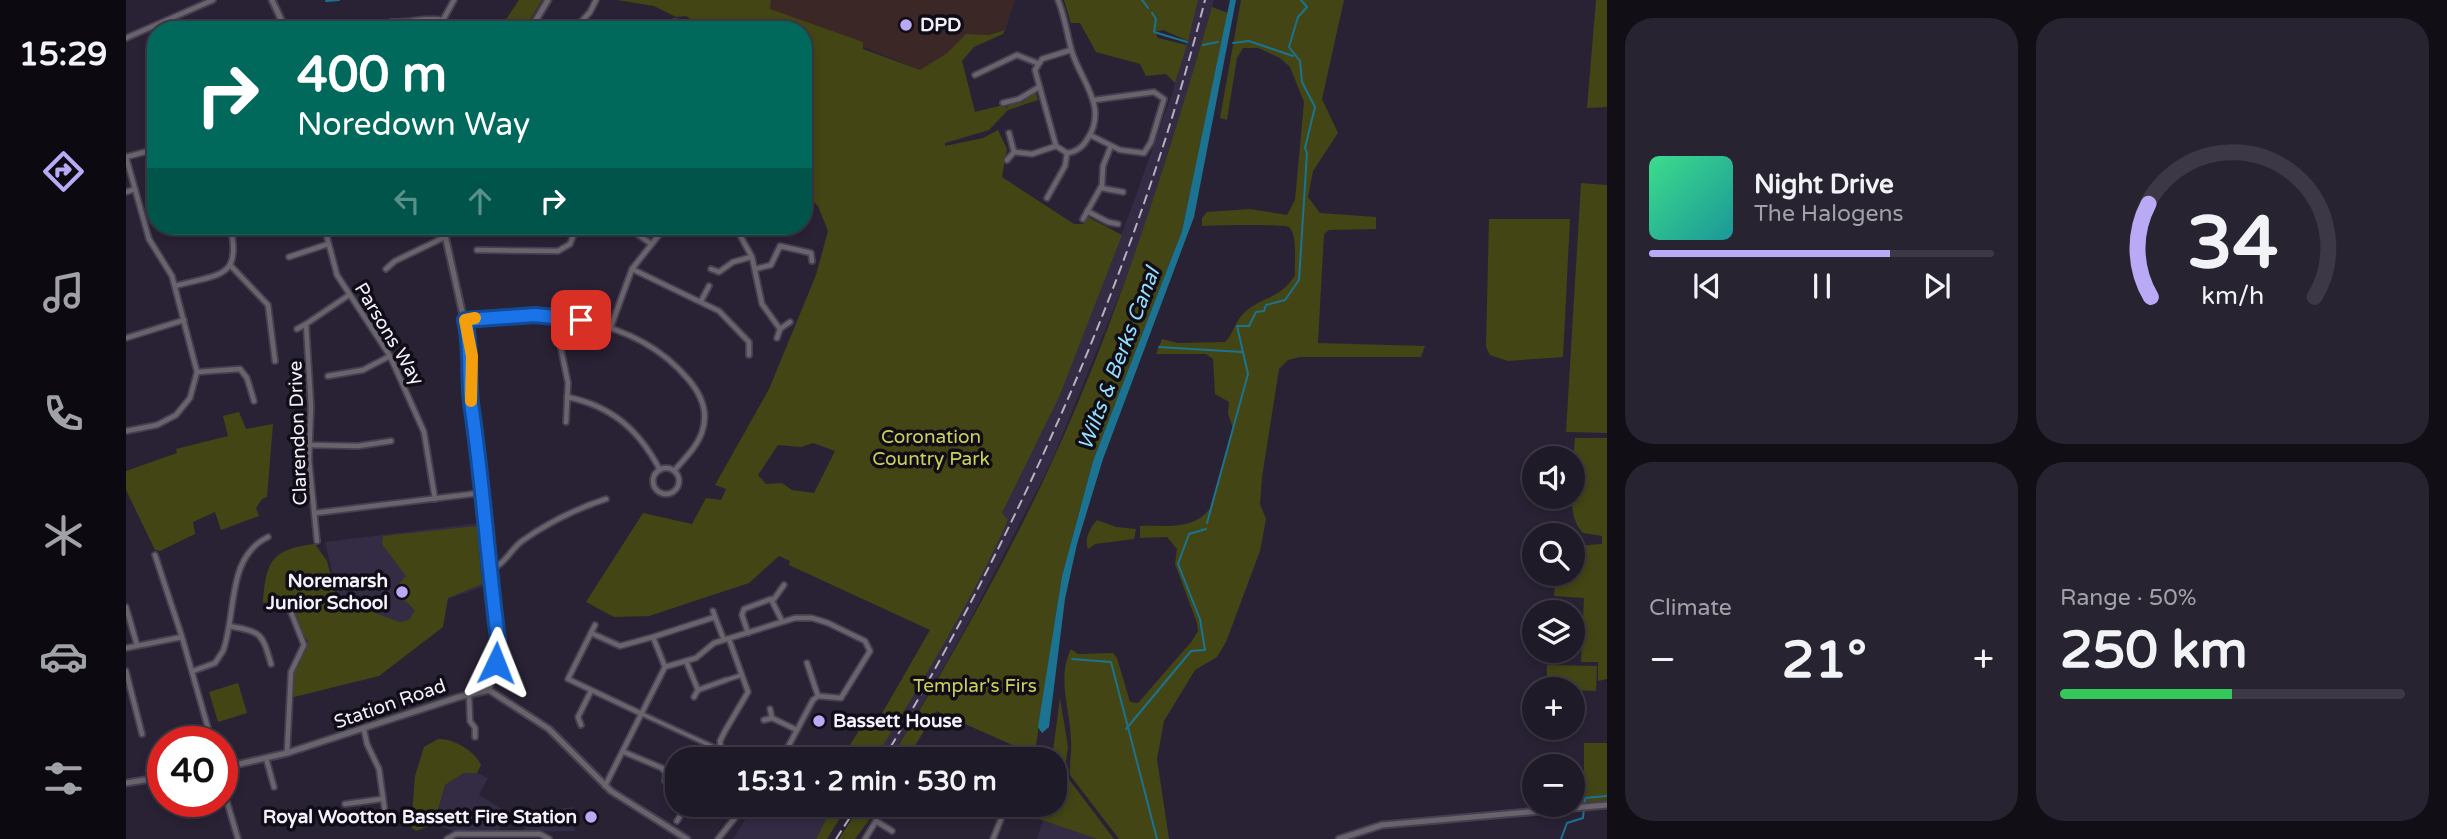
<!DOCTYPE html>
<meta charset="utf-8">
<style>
:root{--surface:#1f1a28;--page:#272330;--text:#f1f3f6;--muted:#a1a1a8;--line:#3c3845;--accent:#baaaf6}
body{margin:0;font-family:"Varela Round",sans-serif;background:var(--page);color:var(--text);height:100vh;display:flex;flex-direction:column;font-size:26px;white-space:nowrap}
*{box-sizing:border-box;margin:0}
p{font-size:23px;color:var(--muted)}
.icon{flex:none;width:38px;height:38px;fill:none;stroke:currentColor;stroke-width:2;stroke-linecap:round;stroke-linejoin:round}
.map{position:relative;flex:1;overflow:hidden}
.side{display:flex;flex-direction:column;gap:18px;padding:18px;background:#110e16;width:840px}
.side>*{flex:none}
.top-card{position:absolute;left:21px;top:21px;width:665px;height:214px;border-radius:28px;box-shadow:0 4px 10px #0003,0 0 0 2px var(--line);background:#00695c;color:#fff;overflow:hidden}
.buttons{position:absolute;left:1396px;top:446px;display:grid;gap:14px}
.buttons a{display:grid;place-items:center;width:63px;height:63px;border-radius:50%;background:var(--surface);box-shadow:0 4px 10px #0003,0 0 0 2px var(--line);font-size:35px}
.speed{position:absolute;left:21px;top:726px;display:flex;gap:14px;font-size:35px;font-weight:700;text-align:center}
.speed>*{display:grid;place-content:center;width:91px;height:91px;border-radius:50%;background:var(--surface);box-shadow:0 4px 10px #0003,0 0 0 2px var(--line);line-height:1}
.speed .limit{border:10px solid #d22;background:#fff;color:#111}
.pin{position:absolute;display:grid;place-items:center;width:60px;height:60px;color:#fff;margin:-30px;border-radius:14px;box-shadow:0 4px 10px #0006}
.me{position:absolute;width:77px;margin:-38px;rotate:2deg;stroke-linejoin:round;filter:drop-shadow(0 0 5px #0008)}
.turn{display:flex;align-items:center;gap:24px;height:147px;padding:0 35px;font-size:32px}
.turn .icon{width:91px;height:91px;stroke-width:2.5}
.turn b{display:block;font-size:49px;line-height:60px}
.lanes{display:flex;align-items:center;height:66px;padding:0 35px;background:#0003;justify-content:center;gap:35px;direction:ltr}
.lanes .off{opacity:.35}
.big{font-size:52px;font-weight:700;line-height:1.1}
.side .card{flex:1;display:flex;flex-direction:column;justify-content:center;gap:10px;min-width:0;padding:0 24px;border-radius:28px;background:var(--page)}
.side .dial{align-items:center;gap:0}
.dial svg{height:182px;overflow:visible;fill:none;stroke:var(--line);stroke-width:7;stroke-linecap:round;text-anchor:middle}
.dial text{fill:var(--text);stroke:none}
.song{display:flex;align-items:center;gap:21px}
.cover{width:84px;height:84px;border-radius:10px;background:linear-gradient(135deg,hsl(150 70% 55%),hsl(180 70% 35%))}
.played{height:7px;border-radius:4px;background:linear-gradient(90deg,var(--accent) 70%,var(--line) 70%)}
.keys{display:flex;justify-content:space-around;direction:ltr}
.heat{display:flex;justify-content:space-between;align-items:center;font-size:38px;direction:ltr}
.charge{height:10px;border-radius:5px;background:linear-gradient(90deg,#34c759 50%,var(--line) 0)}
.side .tiles{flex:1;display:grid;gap:18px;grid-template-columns:repeat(2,1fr)}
.trip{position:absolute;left:539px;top:747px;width:402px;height:70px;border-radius:28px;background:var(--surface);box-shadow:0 4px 10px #0003,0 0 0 2px var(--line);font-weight:700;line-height:70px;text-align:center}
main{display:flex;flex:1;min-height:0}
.menu{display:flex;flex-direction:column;width:126px;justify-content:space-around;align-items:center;background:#0c0a10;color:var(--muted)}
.menu .icon{width:49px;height:49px}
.menu .on{color:var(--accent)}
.menu b{font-size:32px;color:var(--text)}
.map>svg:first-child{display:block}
.commercial{fill:#3b2725}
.built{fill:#342b44}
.green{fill:#434515;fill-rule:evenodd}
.water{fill:#1b7391}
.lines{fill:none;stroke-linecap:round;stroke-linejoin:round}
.stream{stroke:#1b7391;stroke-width:2}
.pedestrian-casing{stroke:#463f51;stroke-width:7}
.minor-casing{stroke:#463f51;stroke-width:8}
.tertiary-casing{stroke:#463f51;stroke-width:9}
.pedestrian{stroke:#69636c;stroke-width:3.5}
.minor{stroke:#69636c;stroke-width:4.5}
.tertiary{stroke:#69636c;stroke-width:5}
.rail{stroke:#b6b0bf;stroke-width:2;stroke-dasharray:10 5;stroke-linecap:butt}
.route-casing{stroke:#114b97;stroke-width:18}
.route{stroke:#1a73e8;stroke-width:12}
.slow{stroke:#f59e0b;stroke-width:12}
.poi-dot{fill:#baaaf6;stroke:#100d16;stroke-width:2.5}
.labels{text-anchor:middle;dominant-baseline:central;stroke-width:7;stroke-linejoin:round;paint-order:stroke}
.poi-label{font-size:19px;font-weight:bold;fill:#f5f0fd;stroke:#100d16;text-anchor:start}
.street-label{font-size:19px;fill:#f5f0fd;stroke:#100d16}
.park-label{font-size:19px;fill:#cbd158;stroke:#100d16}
.water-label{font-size:21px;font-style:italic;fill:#92defd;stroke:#100d16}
</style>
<main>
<nav class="menu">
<b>15:29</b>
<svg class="icon on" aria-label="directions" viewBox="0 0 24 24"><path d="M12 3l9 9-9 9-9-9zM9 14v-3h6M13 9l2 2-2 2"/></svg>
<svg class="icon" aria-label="music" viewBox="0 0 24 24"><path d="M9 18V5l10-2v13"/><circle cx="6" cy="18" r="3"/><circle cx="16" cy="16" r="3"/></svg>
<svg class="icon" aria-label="phone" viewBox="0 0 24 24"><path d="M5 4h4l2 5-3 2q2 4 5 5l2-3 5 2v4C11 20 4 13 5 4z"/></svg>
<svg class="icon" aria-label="climate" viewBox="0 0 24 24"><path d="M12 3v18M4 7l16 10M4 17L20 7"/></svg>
<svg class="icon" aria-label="car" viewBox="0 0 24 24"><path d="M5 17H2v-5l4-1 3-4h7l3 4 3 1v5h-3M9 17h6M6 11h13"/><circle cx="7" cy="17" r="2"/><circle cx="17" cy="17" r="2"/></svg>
<svg class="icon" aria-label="filters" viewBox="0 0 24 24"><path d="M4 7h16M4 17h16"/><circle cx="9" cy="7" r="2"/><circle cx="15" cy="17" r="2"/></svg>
</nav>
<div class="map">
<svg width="1481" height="839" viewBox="0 0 1481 839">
<rect width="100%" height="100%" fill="#292235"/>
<!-- commercial -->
<polygon class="commercial" points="645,0 889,0 879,30 863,35 840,34 821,53 794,70 644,9"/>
<!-- built -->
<g class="built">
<polygon points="1072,0 1088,0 1058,102 1008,259 926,461 842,624 789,717 764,759 749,760 873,539 875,513 934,395 1007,204 1046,94"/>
<polygon points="353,523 360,586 321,599 307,630 215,608 199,542"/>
<polygon points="339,773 351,773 362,778 353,795 383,813 373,830 327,831 308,824 319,785"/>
<polygon points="447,807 449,831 398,832 399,821 406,812"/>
<polygon points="705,812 690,839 607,839 623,813 648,817"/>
<polygon points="917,820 971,839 911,839"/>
</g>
<!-- green -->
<g class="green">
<polygon points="393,0 416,0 398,30 373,30"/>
<path d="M 491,0 L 645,0 L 644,9 L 737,42 L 737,49 L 794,70 L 821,53 L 840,34 L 863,35 L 879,30 L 877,34 L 848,47 L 836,61 L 849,112 L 877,105 L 881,108 L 882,105 L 897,102 L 909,91 L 912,100 L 882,110 L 863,130 L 819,143 L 819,146 L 857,138 L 872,130 L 881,149 L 876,177 L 948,224 L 958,224 L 962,217 L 996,235 L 934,395 L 876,513 L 882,520 C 845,603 796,681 749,759 L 715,759 L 736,726 L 746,731 L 804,630 L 663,565 L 664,561 L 653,556 L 623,583 L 523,616 L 488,617 L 460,602 L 517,513 L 566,524 L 580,498 L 595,500 L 600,489 L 589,485 L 643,389 L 690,275 L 702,231 L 692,206 L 677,192 L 677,139 L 685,129 L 677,118 L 677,30 L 582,30 L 560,16 L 550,17 L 528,6 ZM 687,443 L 709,451 L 688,493 L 666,490 L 656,483 L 640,484 L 632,475 L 652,445 L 675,447 Z"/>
<polygon points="938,0 1072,0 1062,41 1037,30 1029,32 1032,38 1061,45 1049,83 1040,74 1020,76 1014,64 970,52 954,23 945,23"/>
<path d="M 1115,0 L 1218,0 L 1196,99 L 1212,133 L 1187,171 L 1182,197 L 1194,213 L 1250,217 L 1250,229 L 1203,230 L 1198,234 L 1192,343 L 1299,346 L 1295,357 L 1174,357 L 1162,360 L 1153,369 L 1136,477 L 1134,504 L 1140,519 L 1134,551 L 1100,642 L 1091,657 L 1069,670 L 1038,721 L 1031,759 L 1043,839 L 993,839 L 944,775 C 943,764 946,753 945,742 C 945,710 930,680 945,649 L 952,654 L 987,653 L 991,658 L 1004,702 L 1012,703 L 1066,641 L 1072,631 L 1071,623 L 1049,564 L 1051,549 L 1041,537 L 1014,538 L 1014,526 C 1040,525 1068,531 1084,508 L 1107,428 L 1102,414 L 1103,402 L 1089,394 L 1087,359 L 1080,354 L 1030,354 L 1036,339 L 1052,343 L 1099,342 C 1107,335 1108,323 1117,314 C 1136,295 1153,301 1169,275 C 1168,264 1172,235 1163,227 C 1159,224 1087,225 1076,226 L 1076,218 L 1081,212 L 1124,209 L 1161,215 L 1169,200 L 1178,102 L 1164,67 L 1154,58 L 1132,48 L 1117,48 L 1111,58 L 1101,120 L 1094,118 Z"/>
<polygon points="1470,0 1481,0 1481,107 1461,108"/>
<path d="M 1086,7 L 1102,13 L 1056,231 L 967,461 L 936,576 L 910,745 L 928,759 L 908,759 L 909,755 L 810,711 L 781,759 L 764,760 C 822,663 879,564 926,462 C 993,316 1041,161 1086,7 Z"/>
<polygon points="1455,183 1481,185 1481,433 1440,432"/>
<polygon points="1363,219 1444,219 1437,357 1382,361 1364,355 1360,347"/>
<polygon points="113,412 120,429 147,424 141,497 136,499 130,508 133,516 95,530 89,512 67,522 69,534 34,551 29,550 0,490 0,471 51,453 50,449 102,436 97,416"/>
<path d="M 1449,438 L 1481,438 L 1481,679 L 1472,681 L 1472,662 L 1455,662 L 1458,598 L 1428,596 L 1430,574 L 1447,574 L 1447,546 L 1476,544 L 1476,536 L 1457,533 C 1438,515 1447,465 1449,438 Z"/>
<path d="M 971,520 L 990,527 L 1010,529 L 1008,539 L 969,544 L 962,549 C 958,539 964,528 971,520 Z"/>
<path d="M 351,526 L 356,584 L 322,598 L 317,627 L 253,676 L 168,697 L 167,673 L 182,641 L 173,628 L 162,601 L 137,603 C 140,562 145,549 189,544 L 201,561 L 213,607 L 216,601 L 274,622 L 283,620 L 289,610 L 267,590 L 280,576 L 256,544 L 257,536 Z"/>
<polygon points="1421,665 1471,666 1470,691 1421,689"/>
<polygon points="112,683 121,713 92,722 83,692"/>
<polygon points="934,698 942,747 939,767 927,751"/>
<path d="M 312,739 C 327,738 349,751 355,765 L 351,773 L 338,773 L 319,785 L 308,824 L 290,831 L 285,827 L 289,776 L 298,747 Z"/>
<polygon points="1458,743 1481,743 1481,801 1447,803 1447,776 1458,775"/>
<polygon points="929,761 988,839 971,839 910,818 912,805 929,805"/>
<polygon points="691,805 722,805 701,839 690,839 704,812 690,813"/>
<polygon points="735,805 754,805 729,839 713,839"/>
</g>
<!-- water -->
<polygon class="water" points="1104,0 1110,0 1068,217 977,459 951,544 939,599 923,727 916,733 912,727 936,576 967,461 1056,231"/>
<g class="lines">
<!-- stream -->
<g class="stream">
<polyline points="1016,0 1022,8"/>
<polyline points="200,1 213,0"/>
<polyline points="1026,13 1030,19 1028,32 1061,42"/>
<polyline points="1107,43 1123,41 1167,56"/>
<polyline points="1077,45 1092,42"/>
<polyline points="1033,347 1116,352"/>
<polyline points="1081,523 1122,374 1111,326 1123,326 1130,312 1138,311 1140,305 1159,300 1173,280 1181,153 1179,148 1189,107 1176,82 1174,61 1163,47 1172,17 1181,7 1175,0"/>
<polyline points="946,659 985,662 1031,839"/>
<polyline points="1000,729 1065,651 1079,650 1074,619 1052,564 1063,534 1080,529"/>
<polyline points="1435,839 1441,823 1457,818 1459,798 1481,796"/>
</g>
<defs>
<g id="pedestrian">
<polyline points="600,680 616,675"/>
<polyline points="516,714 594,750"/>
</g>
<g id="minor">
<path d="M 932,0 C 939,17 941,35 946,52 C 955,81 982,107 962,138 C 957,147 951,152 941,153 L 930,146 L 909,70 L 916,59 L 945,50"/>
<path d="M 260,30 L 265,22 C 286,23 296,17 317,20"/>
<polyline points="322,30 317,20 328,0"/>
<polyline points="448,30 464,12 470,0"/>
<polyline points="548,30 549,22"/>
<polyline points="0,38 87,0"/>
<polyline points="849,75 891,55 911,63"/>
<polyline points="877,103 893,99 913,87"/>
<polyline points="883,133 888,152"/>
<polyline points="964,135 994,150 1018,153 1025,142 1038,99 1028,92 968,100"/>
<polyline points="0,157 23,239 46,276 71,372 64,398 50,415 31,425 0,431"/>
<polyline points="0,157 30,149"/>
<polyline points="881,160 888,152 906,154 930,146"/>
<polyline points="975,188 997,192"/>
<polyline points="0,192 9,189"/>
<polyline points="921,198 939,166 941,153"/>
<polyline points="961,211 982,222 992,224"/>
<polyline points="957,219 976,185 977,166 985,146"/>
<polyline points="198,226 211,275 264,356 298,432 309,499"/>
<polyline points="499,226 524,243"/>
<polyline points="609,226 626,257 636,304 654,329 651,338"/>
<polyline points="351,250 432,251 444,244 451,226"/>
<polyline points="163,257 202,244"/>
<polyline points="105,266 142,305 149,361"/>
<polyline points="260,269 269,261 319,237"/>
<polyline points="506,269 593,311 623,342 623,355"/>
<polyline points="585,269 593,272 607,262 625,257"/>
<polyline points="629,269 645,265 654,246 685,253 686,261"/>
<path d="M 49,286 C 92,274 117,279 104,226"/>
<polyline points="575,301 583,286"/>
<polyline points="437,317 435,349 442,383 440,422"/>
<path d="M 339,320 C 416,309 508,315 562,379 C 575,394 583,412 576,432 C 571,447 558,459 548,471"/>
<polyline points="171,329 180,324"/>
<polyline points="484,329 506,269 540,226"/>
<polyline points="654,329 664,322"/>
<polyline points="0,338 58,320"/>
<polyline points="71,372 114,369 121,378 128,401"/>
<polyline points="202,376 237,370 264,356"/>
<path d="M 441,397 C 486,406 513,430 534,470"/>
<polyline points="183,445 232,446 265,441"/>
<circle cx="540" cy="481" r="13"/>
<polyline points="189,513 354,493"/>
<polyline points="191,541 183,460 185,406 180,324 223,295"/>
<polyline points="29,555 56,637"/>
<path d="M 363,570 C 379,565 384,550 396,541 C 423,522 449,509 480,499"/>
<polyline points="648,599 658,585"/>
<polyline points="0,607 11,645"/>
<polyline points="587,611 589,617"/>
<path d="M 103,626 C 136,632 136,633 145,664"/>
<polyline points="465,633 469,625"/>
<polyline points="622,633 616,615 618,609 645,599 656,621"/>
<polyline points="527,637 589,617 598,640"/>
<polyline points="603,639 622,692 599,731 594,741 595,752 608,760"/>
<polyline points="0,648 56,637 86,742"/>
<polyline points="560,661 572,690 600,680"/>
<polyline points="681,663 692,696"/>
<polyline points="0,671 16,734"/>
<path d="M 67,671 L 89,663 L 97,651 C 111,613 100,557 142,537"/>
<polyline points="343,695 344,721 349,728 349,737"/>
<polyline points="568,697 572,690"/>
<polyline points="644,709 646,718"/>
<polyline points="516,714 442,679 465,633 494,646 527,637 539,667"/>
<polyline points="638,720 646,718 671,730"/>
<polyline points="455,725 452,717 465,691"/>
<polyline points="238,730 241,744 253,769 259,812"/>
<polyline points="498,752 536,768 540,773 539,781 551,789"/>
<polyline points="161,753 165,672 178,645 163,607"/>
<polyline points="140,758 148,787"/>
<polyline points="96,785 112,839"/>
<polyline points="479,786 539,667 570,658 588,643 669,618 686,618 702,623 739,641 744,651 715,698 692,696 687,700 655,760"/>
<polyline points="219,804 256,799"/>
<polyline points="551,821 561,805"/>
<polyline points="321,839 330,834 414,834 423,839"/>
<polyline points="592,839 616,809 635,805"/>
<polyline points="739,839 750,821 766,831"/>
<polyline points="867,839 879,809 870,805"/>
</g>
<g id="tertiary">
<polyline points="146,0 160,30"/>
<polyline points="404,30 422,0"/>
<polyline points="317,226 346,356 345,403 351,472 373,643 363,690"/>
<polyline points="96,768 161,753 333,697 363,690 423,729 485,791 561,839"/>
<polyline points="0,783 37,777"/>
<polyline points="1213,839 1256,825 1481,805"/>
</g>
</defs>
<!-- pedestrian casing -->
<use href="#pedestrian" class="pedestrian-casing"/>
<!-- minor casing -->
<use href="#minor" class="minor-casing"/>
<!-- tertiary casing -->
<use href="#tertiary" class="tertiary-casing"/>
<!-- pedestrian -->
<use href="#pedestrian" class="pedestrian"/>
<!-- minor -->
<use href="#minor" class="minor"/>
<!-- tertiary -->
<use href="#tertiary" class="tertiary"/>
<!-- rail -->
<g class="rail">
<path d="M 757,760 C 897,523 1011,268 1079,0"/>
<polyline points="710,839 732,805"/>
</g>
</g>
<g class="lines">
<defs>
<path id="route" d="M 370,663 L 372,639 C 362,563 357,486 346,410 C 341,379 346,351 339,320 L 409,315 L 455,320"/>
</defs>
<!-- route casing -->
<use href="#route" class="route-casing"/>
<!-- route -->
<use href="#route" class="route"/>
<!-- slow -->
<polyline class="slow" points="345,401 346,356 339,320 349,318"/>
</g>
<!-- markers -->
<g class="poi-dot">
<circle cx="780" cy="25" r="7"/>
<circle cx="276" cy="592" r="7"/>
<circle cx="693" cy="721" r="7"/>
<circle cx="465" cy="817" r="7"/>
</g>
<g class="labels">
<!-- poi labels -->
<g class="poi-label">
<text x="794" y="25">DPD</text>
<text x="262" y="581" text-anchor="end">Noremarsh<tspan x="262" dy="22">Junior School</tspan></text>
<text x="707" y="721">Bassett House</text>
<text x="451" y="817" text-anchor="end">Royal Wootton Bassett Fire Station</text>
</g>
<!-- street labels -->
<g class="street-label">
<text transform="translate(263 334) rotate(59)">Parsons Way</text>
<text transform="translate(172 433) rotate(-92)">Clarendon Drive</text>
<text transform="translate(264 704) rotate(-19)">Station Road</text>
</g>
<!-- park labels -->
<g class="park-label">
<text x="805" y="437">Coronation<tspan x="805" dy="22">Country Park</tspan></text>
<text x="849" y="686">Templar's Firs</text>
</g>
<!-- water labels -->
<g class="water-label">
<text transform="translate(993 359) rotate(-69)">Wilts &amp; Berks Canal</text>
</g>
</g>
</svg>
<div class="buttons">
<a><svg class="icon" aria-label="sound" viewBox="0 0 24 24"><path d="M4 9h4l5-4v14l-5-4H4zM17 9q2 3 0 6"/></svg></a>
<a><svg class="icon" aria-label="search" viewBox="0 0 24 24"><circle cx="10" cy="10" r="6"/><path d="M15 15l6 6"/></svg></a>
<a><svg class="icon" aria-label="layers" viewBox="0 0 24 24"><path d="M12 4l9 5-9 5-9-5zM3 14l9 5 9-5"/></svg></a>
<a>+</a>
<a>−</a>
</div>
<div class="speed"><div class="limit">40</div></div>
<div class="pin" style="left:455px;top:320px;background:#d93025"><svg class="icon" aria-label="arrive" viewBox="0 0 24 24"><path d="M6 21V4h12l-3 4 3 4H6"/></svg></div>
<svg class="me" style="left:370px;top:663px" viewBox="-20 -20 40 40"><path d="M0-17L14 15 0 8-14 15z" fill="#1a73e8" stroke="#fff" stroke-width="4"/></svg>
<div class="trip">15:31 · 2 min · 530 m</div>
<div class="top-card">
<div class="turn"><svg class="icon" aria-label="right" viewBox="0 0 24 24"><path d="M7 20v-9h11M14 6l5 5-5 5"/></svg><div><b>400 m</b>Noredown Way</div></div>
<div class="lanes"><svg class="icon off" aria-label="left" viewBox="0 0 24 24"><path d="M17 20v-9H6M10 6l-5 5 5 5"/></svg><svg class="icon off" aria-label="ahead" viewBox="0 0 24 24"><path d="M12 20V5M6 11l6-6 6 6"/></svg><svg class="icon" aria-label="right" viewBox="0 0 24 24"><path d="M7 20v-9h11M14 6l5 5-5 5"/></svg></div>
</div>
</div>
<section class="side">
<div class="tiles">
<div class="card">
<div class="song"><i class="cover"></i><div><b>Night Drive</b><p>The Halogens</p></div></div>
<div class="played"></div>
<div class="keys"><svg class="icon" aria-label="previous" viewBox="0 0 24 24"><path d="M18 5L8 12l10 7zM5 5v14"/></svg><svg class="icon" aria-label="pause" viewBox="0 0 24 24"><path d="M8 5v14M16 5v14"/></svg><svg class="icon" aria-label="next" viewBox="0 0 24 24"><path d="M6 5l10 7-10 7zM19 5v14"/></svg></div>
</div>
<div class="card dial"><svg viewBox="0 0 100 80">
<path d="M14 69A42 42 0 1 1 86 69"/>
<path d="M14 69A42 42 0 0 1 13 28" stroke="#baaaf6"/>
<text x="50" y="56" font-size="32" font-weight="700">34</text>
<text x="50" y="72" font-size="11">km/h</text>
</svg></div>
<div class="card"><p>Climate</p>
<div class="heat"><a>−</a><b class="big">21°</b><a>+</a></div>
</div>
<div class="card"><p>Range · 50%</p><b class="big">250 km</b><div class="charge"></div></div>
</div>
</section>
</main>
